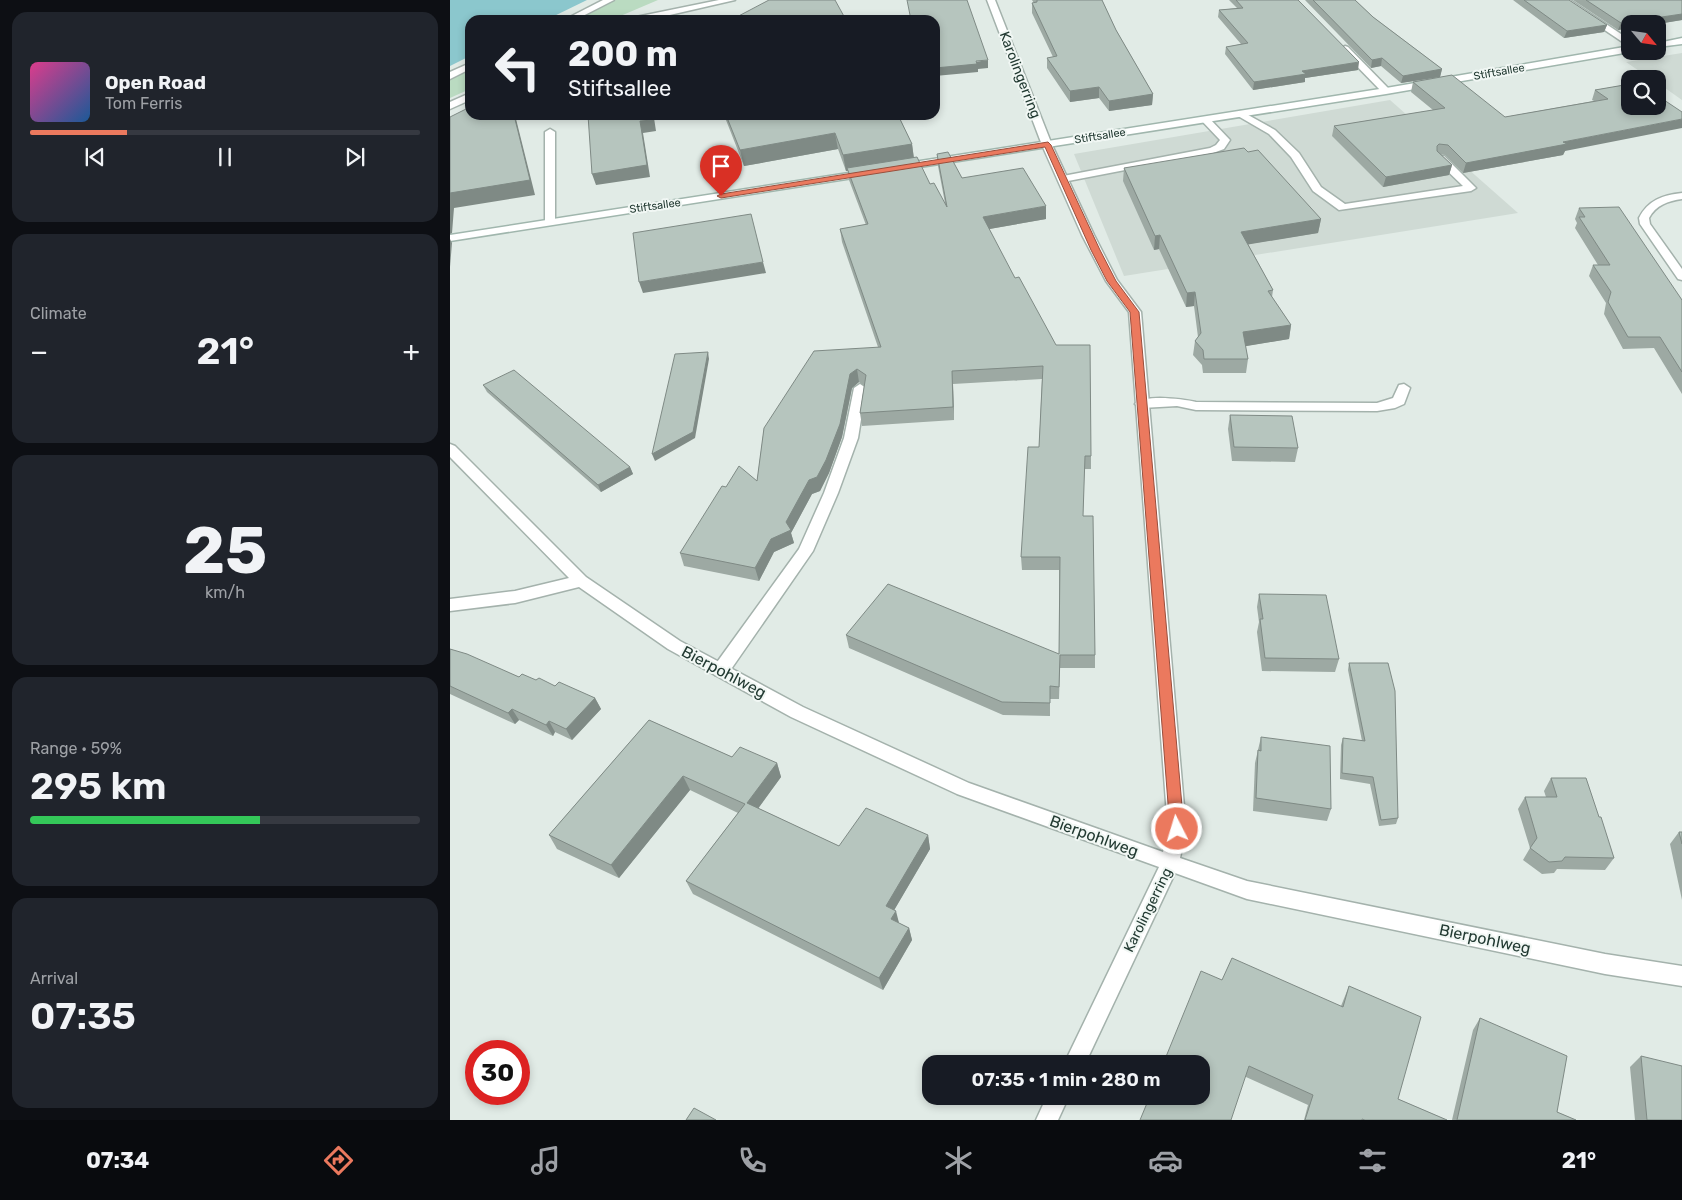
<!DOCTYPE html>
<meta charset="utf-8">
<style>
:root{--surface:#171b24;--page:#20242c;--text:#f1f3f6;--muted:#9ea1a6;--line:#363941;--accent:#eb795e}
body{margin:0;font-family:Rubik,sans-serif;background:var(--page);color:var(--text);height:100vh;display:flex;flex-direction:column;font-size:19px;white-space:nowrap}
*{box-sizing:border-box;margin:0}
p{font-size:16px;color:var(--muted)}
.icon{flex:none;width:28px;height:28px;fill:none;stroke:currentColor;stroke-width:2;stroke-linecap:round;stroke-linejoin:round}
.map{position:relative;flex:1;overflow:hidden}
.side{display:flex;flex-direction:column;gap:12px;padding:12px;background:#0d0f14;width:450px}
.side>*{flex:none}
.top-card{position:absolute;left:15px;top:15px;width:475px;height:105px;border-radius:15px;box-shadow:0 2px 8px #0003;background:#171b24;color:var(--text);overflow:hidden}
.needle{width:32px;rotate:119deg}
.buttons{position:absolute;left:1171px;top:15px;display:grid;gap:10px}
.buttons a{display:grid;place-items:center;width:45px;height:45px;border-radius:10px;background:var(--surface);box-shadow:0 2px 8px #0003;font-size:25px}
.speed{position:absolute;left:15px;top:1040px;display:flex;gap:10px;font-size:25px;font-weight:700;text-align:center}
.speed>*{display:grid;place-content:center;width:65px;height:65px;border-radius:50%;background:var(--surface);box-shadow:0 2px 8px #0003;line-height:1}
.speed .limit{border:8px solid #d22;background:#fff;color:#111}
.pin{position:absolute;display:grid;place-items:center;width:42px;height:42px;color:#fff;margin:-51px -21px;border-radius:50% 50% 50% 0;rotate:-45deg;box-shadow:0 0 5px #0007}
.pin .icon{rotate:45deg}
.me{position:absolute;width:55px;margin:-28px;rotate:355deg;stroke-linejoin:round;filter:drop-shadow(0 0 4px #0008)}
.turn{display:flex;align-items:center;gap:18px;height:105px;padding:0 20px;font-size:22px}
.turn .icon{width:65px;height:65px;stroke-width:2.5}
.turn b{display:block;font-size:35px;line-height:42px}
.big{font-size:38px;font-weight:600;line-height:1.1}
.side .widget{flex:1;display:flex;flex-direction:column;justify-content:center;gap:8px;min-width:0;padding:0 18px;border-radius:15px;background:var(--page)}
.side .dial{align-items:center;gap:0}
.dial b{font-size:65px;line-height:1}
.song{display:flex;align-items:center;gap:15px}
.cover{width:60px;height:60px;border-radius:8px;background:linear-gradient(135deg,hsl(330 70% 55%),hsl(210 70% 35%))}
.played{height:5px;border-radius:2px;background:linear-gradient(90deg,var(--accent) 25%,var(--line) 25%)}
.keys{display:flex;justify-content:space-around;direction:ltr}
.heat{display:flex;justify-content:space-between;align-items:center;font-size:28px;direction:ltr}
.charge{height:8px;border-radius:4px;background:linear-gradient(90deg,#34c759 59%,var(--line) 0)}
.trip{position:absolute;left:472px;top:1055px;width:288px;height:50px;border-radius:15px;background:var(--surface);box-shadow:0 2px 8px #0003;font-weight:600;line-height:50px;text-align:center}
.menu{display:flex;height:80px;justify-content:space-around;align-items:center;background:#090b0e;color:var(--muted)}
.menu .icon{width:35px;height:35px}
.menu .active{color:var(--accent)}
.menu b{font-size:22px;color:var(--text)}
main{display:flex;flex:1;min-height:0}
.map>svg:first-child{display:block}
.built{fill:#cfdad4}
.green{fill:#badbc1}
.water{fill:#8bc7cd}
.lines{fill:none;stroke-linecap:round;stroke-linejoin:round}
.lane-casing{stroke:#a4b2ac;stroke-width:3}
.street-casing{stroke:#a4b2ac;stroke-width:3}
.secondary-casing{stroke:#a0b6ad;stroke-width:3}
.lane{fill:#fff;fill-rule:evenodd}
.street{fill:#fff;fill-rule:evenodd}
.secondary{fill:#fff;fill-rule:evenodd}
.wall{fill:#9da9a3}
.shaded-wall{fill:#7f8a85}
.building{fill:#b6c5be;stroke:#7f8a85}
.route{fill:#eb795e;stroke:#994f3d}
.labels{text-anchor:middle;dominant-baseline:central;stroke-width:4;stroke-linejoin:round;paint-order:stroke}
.far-street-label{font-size:11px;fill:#223a32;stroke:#f1f7f4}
.street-label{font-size:14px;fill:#223a32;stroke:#f1f7f4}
.near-street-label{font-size:16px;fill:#223a32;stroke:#f1f7f4}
</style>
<main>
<section class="side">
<div class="widget">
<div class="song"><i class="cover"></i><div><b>Open Road</b><p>Tom Ferris</p></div></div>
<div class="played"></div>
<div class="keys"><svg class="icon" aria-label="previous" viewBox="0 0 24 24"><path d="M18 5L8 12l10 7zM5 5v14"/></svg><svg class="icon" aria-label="pause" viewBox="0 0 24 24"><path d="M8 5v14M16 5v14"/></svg><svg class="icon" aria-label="next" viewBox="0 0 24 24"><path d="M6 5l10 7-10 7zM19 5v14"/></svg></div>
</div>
<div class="widget"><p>Climate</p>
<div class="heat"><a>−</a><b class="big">21°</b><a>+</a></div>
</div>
<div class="widget dial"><b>25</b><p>km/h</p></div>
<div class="widget"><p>Range · 59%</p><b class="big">295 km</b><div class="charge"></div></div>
<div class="widget"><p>Arrival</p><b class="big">07:35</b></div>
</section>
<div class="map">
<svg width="1232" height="1120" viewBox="0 0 1232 1120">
<rect width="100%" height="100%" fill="#e1ebe6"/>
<!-- built -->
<g class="built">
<polygon points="1232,53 1232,100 1208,83 1208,79 1201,79 1176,62"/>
<polygon points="940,100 1068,213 674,276 624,154"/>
</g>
<!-- green -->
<g class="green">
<polygon points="166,0 208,0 161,20 124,20"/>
<polygon points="20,70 20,89 0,98 0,79"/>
</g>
<!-- water -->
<polygon class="water" points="0,0 137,0 96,20 20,20 20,56 0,66"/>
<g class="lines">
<defs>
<g id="lane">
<polygon points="153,0 164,0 125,20 114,20"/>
<polygon points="20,63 20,69 0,79 0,72"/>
<polygon points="791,111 825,130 849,153 871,187 895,204 1013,186 986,160 986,156 994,156 1026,188 1021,191 889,210 863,191 841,157 819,134 788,116 788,112"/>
<polygon points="756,117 759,118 780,140 774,149 763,153 613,182 608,179 613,176 760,148 766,145 770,140 751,120"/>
<polygon points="100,129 105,132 105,221 100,224 95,221 95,132"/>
<polygon points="410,384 416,388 408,438 388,493 363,551 277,675 271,677 265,675 263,670 265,665 349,549 374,493 394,438 404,388"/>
<path d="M 954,384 L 960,388 L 954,404 L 945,408 L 927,411 L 746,410 L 727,406 L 692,408 L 685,404 C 694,394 733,399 746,402 L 927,403 L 943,398 L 949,385 Z"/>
</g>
<g id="street">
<polygon points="269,0 285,0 198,20 182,20 186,17"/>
<polygon points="537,0 545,0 602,145 644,235 667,280 691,312 736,829 730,858 797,881 1155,954 1232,966 1232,986 1155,974 797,899 725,873 635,1064 614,1064 709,867 507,794 341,717 218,649 129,587 65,603 0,611 0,599 65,591 119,578 0,457 0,444 5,446 136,577 230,641 353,707 519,783 713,852 718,829 679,312 656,281 632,235 592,145"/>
<polygon points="1110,0 1120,0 1180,40 1180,47"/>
<polygon points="895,46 898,47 939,89 939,93 933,93 892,51 891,49"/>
<polygon points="20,93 20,100 0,109 0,102"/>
<path d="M 1232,193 L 1232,199 C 1218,201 1206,205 1199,218 L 1200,224 L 1232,269 L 1232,280 L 1228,279 L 1190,224 L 1189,218 C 1198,200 1213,195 1232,193 Z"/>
<polygon points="597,1096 619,1096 608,1120 586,1120"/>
</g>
<g id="secondary">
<polygon points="1232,38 1232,44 1208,47 1208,43"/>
<polygon points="1180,46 1182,51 1180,52 936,94 451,170 446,167 451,164 936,88"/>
<polygon points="418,170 422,171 423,173 422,175 0,241 0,235"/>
</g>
</defs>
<!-- lane casing -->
<use href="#lane" class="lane-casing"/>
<!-- street casing -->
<use href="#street" class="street-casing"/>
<!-- secondary casing -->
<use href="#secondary" class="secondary-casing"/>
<!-- lane -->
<use href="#lane" class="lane"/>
<!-- street -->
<use href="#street" class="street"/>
<!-- secondary -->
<use href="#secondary" class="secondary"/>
</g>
<!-- wall -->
<g class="wall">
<polygon points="582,0 652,0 666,30 703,94 702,105 659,111 649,98 620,102 597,68 597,58 603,57 582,13 582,3 584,3"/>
<polygon points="779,0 848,0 908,70 855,78 855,82 803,90 775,54 776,47 791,44 768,17 769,10 787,8"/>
<polygon points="855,0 905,0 923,17 992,69 990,77 951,83 931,66 921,68"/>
<polygon points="1063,0 1119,0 1157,25 1154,32 1114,38"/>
<polygon points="1123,0 1232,0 1232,20 1168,30"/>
<polygon points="963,82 1055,117 1144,101 1142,100 1145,90 1180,84 1115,151 1113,155 1013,173 995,155 991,154 1002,165 999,175 933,187 882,136 884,126 983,110 961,92"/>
<polygon points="274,115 448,115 462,144 464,158 480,184 495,203 488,166 487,154 512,178 596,219 539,229 641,456 641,469 634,469 633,516 645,655 645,668 610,668 609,699 600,699 600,716 553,715 399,648 396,635 609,654 609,570 572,570 571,557 589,447 592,379 503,384 504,420 412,426 410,413 414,386 409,382 402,388 392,437 379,473 370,491 362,494 341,533 344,543 324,552 309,581 234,566 230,553 276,487 307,481 314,428 428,347 392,242 390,229 416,225 399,180 398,171 396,171 388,149 294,166"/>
<polygon points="798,152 871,219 868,233 798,244 823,290 822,297 841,325 839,339 795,346 798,359 796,373 753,373 752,365 743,355 745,341 748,337 744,306 736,307 709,249 704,250 673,181 674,168"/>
<polygon points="1129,208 1232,300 1232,394 1204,348 1173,349 1154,314 1156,303 1139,276 1143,265 1148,265 1125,228 1127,223 1125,219"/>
<polygon points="33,385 180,467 183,474 151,492 37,392"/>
<polygon points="780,415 848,448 845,462 782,461 778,429"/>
<polygon points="809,594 889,659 885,672 812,671 807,632 809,622 807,607"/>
<polygon points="0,649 69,677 105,686 145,698 151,709 122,740 105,732 103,736 69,720 65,724 0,694"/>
<polygon points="899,663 948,818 946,824 929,826 920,784 890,779 891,745 893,738 912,741 898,670"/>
<polygon points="199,720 282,757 327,763 331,777 308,808 389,846 478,835 480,849 444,910 449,923 459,928 462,940 433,990 243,894 236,881 288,813 240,790 169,878 107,849 99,835"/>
<polygon points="811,737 881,809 877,821 803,811 805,763"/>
<polygon points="1101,778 1149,817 1164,858 1155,870 1107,869 1104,873 1092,874 1073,860 1080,848 1068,809 1075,797 1096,797 1094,791"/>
<polygon points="1229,832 1232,832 1232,900 1220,844"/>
<polygon points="772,980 891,1006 899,986 948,1099 997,1120 854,1120 858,1105 796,1077"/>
<polygon points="1030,1018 1107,1112 1126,1120 1002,1120 1023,1030"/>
<polygon points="1191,1056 1232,1120 1185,1120 1180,1067"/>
</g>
<!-- shaded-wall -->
<g class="shaded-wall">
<polygon points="1232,14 1232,20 1208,24 1180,24 1180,28 1168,30 1171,23"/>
<polygon points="1157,25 1154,32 1114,38 1117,31"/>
<polygon points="932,58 931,66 921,68 922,60"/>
<polygon points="538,60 538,68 528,69 528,72 485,76 485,68"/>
<polygon points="909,62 908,70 855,78 855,82 803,90 804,82 852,71"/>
<polygon points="992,69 990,77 951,83 953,76"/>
<polygon points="649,87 649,98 620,102 620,91"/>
<polygon points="703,94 702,105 659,111 659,101"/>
<polygon points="64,115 65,115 85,195 4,208 2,233 0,234 0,193"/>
<polygon points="203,115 210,115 210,117 204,118 206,131 193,133 200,177 146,185 142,174 190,121"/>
<polygon points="1232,119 1232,128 1115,151 1113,155 1013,173 1016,163 1113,142"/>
<polygon points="385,133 388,149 294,166 290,150"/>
<polygon points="462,144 464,160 397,168 398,171 396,171 393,155"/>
<polygon points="1002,165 999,175 933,187 936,177"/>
<polygon points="596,206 596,219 534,230 533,217"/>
<polygon points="871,219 868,233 789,246 791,232"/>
<polygon points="710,235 709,249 704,250 705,236"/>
<polygon points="0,239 2,243 0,267"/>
<polygon points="313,262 316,273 193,293 189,282"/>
<polygon points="745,292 744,306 736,307 737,293"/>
<polygon points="841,325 839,339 791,347 793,332"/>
<polygon points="258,352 259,359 245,438 205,461 202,454"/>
<polygon points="407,369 409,382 402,388 392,437 379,473 370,491 362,494 341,533 344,543 324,552 309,581 305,568 321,539 336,522 400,374"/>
<polygon points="502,371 503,384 504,420 503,407"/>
<polygon points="180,467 183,474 151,492 148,485"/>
<polygon points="145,698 151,709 122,740 116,729"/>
<polygon points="62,709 69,720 65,724 58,713"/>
<polygon points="99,721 105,732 103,736 96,725"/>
<polygon points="327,763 331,777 302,817 297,803"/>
<polygon points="233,776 240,790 169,878 161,865"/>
<polygon points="478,835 480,849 439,919 436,906"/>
<polygon points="446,911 449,923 441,919"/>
<polygon points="459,928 462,940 433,990 429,978"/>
</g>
<!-- building -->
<g class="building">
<polygon points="319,0 385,0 396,20 281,20"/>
<polygon points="457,0 517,0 538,60 526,61 527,64 485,68 485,20 461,20"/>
<polygon points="587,0 652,0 666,30 703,94 659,101 649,87 620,91 597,58 607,56 582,3 587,2"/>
<polygon points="786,0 848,0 909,62 852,71 856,74 804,82 776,47 798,43 769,10 793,8"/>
<polygon points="863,0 905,0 923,17 992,69 953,76 932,58 922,60"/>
<polygon points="1074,0 1119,0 1157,25 1117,31"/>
<polygon points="1136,0 1232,0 1232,14 1171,23"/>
<polygon points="1002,75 1055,117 1158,99 1145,90 1180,84 1180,106 1208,106 1208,96 1232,112 1232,119 1113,142 1117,144 1016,163 998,145 989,144 987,146 987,151 1002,165 936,177 884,126 995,108 963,82"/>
<polygon points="20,107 20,115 64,115 80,180 0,193 0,117"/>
<polygon points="138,115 203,115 203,120 190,121 197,165 142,174"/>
<polygon points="276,115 448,115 462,144 393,155 385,133 290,150"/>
<polygon points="794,148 798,152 808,150 871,219 791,232 823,290 818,291 841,325 793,332 798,359 754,359 753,350 745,341 751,333 745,292 737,293 710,235 705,236 674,168"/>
<polygon points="498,152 512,178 573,168 596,206 533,217 565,278 569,277 606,345 640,345 641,456 635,456 633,516 643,516 645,655 610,655 609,687 600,686 600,703 552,702 396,635 438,584 609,654 610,557 571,557 578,447 589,447 593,366 502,371 503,407 410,413 416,375 407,369 400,374 390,424 376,460 367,477 359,480 336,522 341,530 321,539 305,568 230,553 272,486 276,487 289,466 307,481 314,428 364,351 431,347 390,229 418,224 397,168 467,157 480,184 484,183 497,207 487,154"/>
<polygon points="1169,207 1232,300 1232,372 1210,337 1178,337 1158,302 1161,292 1143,265 1160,265 1129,217 1135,217 1129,208"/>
<polygon points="301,214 313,262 189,282 183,233"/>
<polygon points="258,352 243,432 202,454 225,354"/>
<polygon points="64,370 180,467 148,485 33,385"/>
<polygon points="780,415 842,416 848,448 784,447"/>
<polygon points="809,594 876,595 889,659 815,658 810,619 813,619"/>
<polygon points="0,649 17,654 69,677 72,674 86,680 89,678 105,686 109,682 145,698 116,729 99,721 96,725 62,709 58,713 0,686"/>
<polygon points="899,663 938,663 945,691 948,818 931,820 923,777 892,773 893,738 915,741"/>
<polygon points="199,720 282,757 290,747 327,763 297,803 389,846 416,808 478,835 436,906 446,911 441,919 459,928 429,978 236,881 295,804 233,776 161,865 99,835"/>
<polygon points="811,737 880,746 881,809 806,798 808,750 811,751"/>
<polygon points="1101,778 1136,778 1149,817 1151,817 1164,858 1115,857 1112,861 1099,862 1080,848 1087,838 1075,797 1107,797"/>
<polygon points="1229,832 1232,832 1232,844"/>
<polygon points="782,958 893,1007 899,986 971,1017 948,1099 997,1120 915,1120 912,1119 912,1120 855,1120 863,1095 799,1066 781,1120 690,1120 700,1096 751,1096 751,1064 713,1064 751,971 772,980"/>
<polygon points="1030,1018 1117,1056 1107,1112 1126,1120 1007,1120"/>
<polygon points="1191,1056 1232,1066 1232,1120 1197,1120"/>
<polygon points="244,1108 266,1120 236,1120"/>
</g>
<!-- route -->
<polygon class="route" points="598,142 601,145 650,250 666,281 689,312 734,829 732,834 727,835 722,834 720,829 680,312 657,281 641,250 595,147 271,198 267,196 271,194"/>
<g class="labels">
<!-- far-street labels -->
<g class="far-street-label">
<text transform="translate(1049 72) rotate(-10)">Stiftsallee</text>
<text transform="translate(650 136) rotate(-9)">Stiftsallee</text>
<text transform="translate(205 206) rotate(-8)">Stiftsallee</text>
</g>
<!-- street labels -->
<g class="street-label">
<text transform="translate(570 75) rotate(69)">Karolingerring</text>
<text transform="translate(698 910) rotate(-64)">Karolingerring</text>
</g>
<!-- near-street labels -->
<g class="near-street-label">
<text transform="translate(274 672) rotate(28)">Bierpohlweg</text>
<text transform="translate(644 836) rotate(20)">Bierpohlweg</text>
<text transform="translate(1035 939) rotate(12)">Bierpohlweg</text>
</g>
</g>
</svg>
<div class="buttons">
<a><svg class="needle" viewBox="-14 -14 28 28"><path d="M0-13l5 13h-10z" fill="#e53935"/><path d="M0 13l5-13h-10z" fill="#9ea1a6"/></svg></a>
<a><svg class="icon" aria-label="search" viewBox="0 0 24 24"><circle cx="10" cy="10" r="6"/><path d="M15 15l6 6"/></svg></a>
</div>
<div class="speed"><div class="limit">30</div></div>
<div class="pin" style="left:271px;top:196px;background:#d93025"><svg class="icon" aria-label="arrive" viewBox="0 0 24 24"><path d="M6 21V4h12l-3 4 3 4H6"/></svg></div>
<svg class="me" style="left:727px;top:829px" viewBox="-20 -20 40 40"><circle r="17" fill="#eb795e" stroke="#fff" stroke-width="3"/><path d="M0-11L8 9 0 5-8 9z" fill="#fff"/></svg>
<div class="trip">07:35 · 1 min · 280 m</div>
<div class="top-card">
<div class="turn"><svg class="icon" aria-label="left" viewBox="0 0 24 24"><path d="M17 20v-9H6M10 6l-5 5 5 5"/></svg><div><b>200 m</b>Stiftsallee</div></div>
</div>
</div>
</main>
<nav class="menu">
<b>07:34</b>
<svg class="icon active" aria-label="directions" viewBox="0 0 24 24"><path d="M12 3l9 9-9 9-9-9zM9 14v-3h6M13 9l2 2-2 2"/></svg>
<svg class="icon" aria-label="music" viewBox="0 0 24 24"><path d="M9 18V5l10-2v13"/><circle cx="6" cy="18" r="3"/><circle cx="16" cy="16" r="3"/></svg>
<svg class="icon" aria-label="phone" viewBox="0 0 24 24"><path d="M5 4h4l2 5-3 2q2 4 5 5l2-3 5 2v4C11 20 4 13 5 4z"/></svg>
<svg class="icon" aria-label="climate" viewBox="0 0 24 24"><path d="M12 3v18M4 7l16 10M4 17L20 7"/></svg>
<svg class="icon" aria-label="car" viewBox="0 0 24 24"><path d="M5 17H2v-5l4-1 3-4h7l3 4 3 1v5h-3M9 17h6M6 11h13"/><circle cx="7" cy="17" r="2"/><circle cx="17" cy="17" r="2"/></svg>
<svg class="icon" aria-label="filters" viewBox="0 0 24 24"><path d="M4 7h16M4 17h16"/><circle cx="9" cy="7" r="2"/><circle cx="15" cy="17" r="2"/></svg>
<b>21°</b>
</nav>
